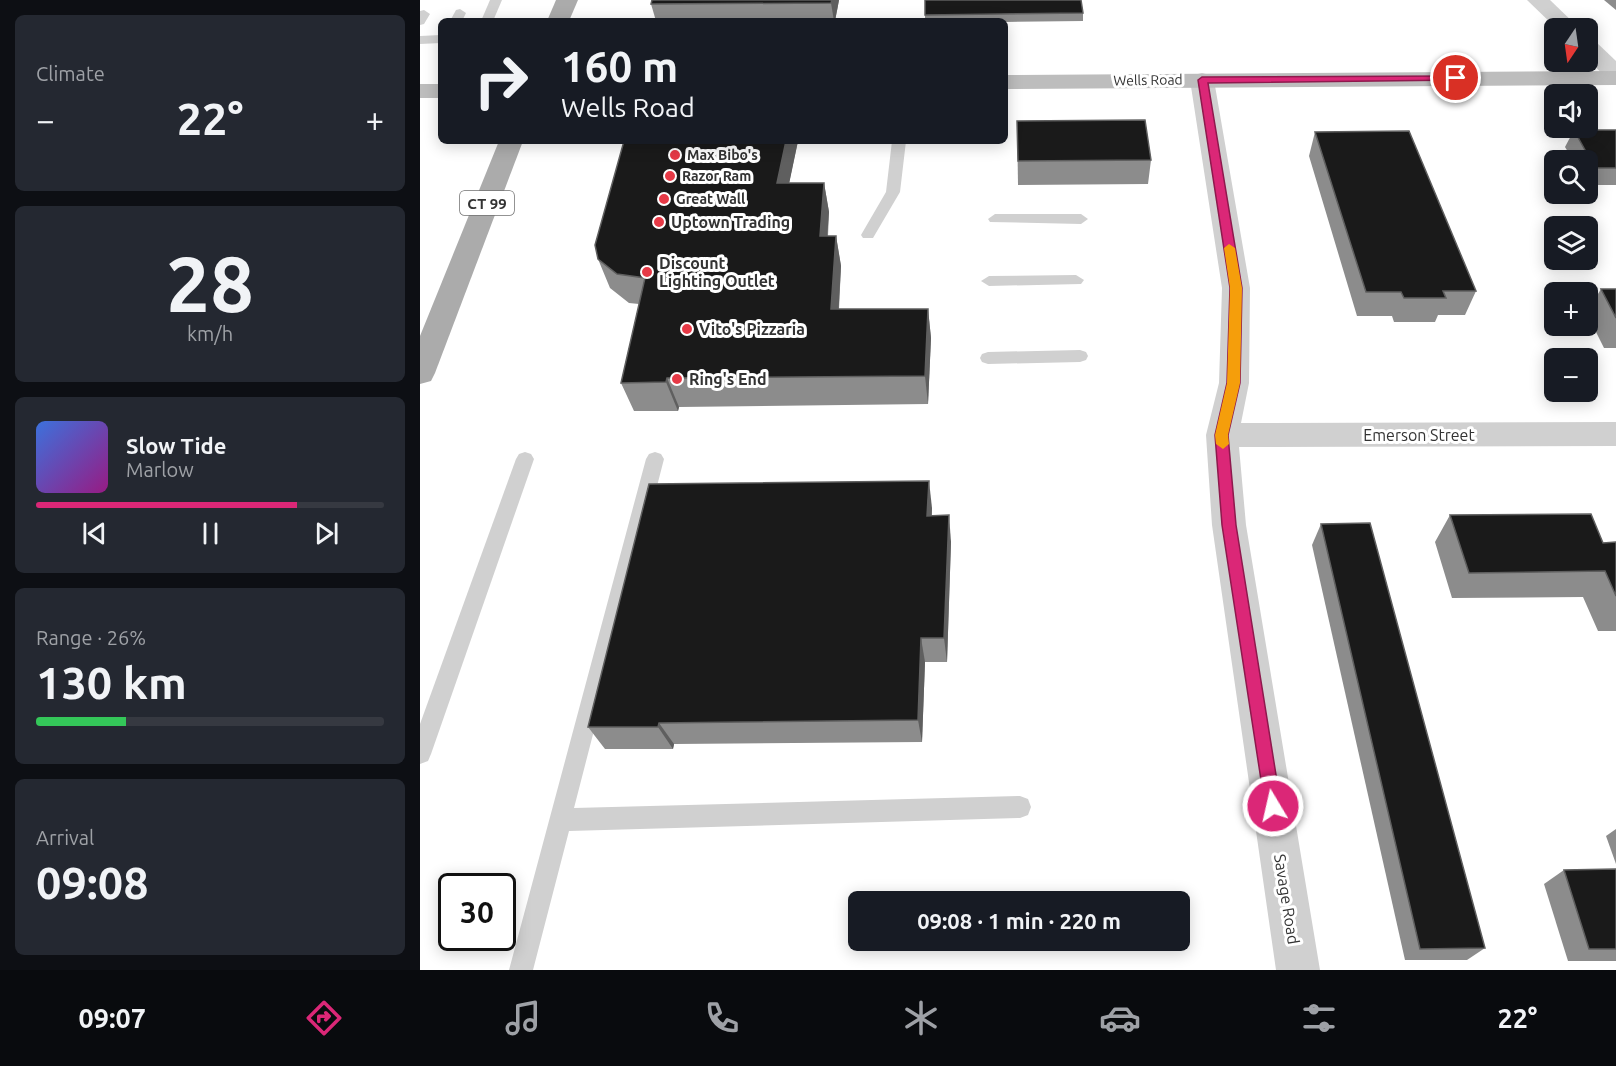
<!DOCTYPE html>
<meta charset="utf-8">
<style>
:root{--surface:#171b24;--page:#242831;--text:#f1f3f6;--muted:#9ea1a6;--line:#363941;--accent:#db2777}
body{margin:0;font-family:Ubuntu,sans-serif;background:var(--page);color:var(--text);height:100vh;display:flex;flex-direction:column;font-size:22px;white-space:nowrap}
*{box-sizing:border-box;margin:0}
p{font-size:20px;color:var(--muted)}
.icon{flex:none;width:33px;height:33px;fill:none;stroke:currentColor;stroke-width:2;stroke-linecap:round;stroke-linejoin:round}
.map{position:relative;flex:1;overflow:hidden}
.side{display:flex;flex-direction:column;gap:15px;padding:15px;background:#0d0f14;width:420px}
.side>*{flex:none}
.top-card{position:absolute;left:18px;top:18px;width:570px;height:126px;border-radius:9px;box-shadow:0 3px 15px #0003;background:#171b24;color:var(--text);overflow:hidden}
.needle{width:39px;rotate:193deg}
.fabs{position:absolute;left:1124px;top:18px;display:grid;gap:12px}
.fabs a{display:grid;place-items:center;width:54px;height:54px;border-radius:9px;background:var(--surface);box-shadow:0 3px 15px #0003;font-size:30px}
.speed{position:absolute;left:18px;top:873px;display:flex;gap:12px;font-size:30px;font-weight:700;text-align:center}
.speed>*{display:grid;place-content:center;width:78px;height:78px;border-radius:50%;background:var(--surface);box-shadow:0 3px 15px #0003;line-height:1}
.speed .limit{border:3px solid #111;border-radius:9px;background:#fff;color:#111}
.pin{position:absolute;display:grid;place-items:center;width:51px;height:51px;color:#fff;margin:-26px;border:3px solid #fff;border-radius:50%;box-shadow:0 2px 6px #0007}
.me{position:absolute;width:66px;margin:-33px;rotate:351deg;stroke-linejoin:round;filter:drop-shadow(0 0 4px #0008)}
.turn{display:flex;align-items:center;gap:21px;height:126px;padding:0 24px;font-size:27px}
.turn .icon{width:78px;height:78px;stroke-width:2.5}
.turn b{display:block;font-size:42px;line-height:51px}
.big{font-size:45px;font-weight:700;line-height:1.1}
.side .card{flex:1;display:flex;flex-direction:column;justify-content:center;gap:9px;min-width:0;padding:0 21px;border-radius:9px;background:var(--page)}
.side .dial{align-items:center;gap:0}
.dial b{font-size:78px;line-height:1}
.song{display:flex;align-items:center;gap:18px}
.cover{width:72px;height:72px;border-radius:9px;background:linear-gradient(135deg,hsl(220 70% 55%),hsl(310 70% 35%))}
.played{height:6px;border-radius:3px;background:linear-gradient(90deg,var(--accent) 75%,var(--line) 75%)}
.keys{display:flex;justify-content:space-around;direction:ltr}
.heat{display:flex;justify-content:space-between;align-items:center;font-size:33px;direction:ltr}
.charge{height:9px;border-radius:4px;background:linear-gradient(90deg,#34c759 26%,var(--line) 0)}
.trip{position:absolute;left:428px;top:891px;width:342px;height:60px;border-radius:9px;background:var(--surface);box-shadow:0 3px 15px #0003;font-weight:700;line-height:60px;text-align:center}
.tab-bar{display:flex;height:96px;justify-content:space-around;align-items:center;background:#090b0e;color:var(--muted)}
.tab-bar .icon{width:42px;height:42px}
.tab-bar .on{color:var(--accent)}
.tab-bar b{font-size:27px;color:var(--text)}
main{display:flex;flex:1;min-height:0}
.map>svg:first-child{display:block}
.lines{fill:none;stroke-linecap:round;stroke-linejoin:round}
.lane{fill:#d0d0d0;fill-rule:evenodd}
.street{fill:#d0d0d0;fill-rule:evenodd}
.secondary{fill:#bdbdbd;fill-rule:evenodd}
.primary{fill:#ababab;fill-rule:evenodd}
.wall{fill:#8c8c8c}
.shaded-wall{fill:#5f5f5f}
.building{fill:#1a1a1a;stroke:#5f5f5f;stroke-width:1.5}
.route{fill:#db2777;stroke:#8e194d;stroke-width:1.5}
.slow{fill:#f59e0b}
.poi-dot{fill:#e63946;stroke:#fff;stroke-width:2}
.labels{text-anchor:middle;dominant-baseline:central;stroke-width:6;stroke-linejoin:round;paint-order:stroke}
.far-street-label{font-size:14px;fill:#333;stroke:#fff}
.far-poi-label{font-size:14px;font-weight:bold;fill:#333;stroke:#fff;text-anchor:start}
.shield{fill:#fff;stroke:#707070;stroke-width:1.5}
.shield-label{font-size:15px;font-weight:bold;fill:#333}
.poi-label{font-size:16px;font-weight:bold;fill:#333;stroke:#fff;text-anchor:start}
.street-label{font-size:16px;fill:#333;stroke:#fff}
</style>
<main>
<section class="side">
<div class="card"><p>Climate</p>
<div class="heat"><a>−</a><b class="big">22°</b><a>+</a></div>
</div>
<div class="card dial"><b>28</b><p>km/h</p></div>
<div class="card">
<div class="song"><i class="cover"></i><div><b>Slow Tide</b><p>Marlow</p></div></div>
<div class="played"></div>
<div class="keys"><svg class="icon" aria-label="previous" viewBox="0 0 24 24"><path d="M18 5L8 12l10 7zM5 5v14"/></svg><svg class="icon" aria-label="pause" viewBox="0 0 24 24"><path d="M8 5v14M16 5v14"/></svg><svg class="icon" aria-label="next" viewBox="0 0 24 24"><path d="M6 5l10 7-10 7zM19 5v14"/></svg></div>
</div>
<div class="card"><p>Range · 26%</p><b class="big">130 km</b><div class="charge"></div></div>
<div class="card"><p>Arrival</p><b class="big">09:08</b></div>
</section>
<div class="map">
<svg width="1196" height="970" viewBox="0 0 1196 970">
<rect width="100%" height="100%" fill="#fff"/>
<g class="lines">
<!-- lane -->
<g class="lane">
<polygon points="70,0 82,0 73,21 61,21"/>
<polygon points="40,9 46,13 42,21 30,21 36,10"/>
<polygon points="4,10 10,14 4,24 0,25 0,11"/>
<polygon points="21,35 21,43 0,44 0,36"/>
<polygon points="472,141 486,141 480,192 453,238 443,238 441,235 466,192"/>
<polygon points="575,214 661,214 668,219 661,224 570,222 568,219"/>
<polygon points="656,275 664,280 661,284 569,286 561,281 569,276"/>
<polygon points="660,350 666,352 668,356 666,360 660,362 568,364 562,362 560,358 562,354 568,352"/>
<polygon points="105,452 111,454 114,459 11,754 8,761 0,764 0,724 96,459 99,454"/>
<polygon points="235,452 241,454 244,459 154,808 600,796 608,799 611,807 608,815 600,818 149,831 113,970 89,970 226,459 229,454"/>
</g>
<!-- street -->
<g class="street">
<polygon points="1107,0 1130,0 1159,28 1136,28"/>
<polygon points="1167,39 1175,41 1196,61 1196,81 1188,79 1167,59"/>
<polygon points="782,73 790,75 794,80 830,288 829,383 821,423 1196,422 1196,446 819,447 826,525 900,970 856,970 792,525 786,435 799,383 802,288 770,80 774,75"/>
</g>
<!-- secondary -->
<g class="secondary">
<polygon points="1196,71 1196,85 585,89 585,75"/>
<rect x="0" y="84" width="21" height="14"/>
</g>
<!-- primary -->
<g class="primary">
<polygon points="136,0 158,0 149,21 127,21"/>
<polygon points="79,141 103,141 15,373 11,381 0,384 0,336"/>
</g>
</g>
<!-- wall -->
<g class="wall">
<polygon points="419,0 415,21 236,21 231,4"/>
<polygon points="1184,0 1196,0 1196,10"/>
<polygon points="663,13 663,21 585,22 585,21 505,21 505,15"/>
<polygon points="597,121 731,160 728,184 598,185"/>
<polygon points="1154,130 1196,130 1196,185 1167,185 1167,160 1153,160 1145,147"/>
<polygon points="895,132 1056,291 1045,315 1018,315 1015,322 974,322 972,316 937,316 889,156"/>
<polygon points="204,141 378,141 369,183 404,183 409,212 408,236 416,236 421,266 419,309 508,309 511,338 508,404 259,407 258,411 214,411 201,383 219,304 209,303 190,288 178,259"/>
<polygon points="1181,289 1196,289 1196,348 1184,348 1167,314 1167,312"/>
<polygon points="512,508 512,516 531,542 527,662 505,662 502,742 254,744 253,749 185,749 168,727"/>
<polygon points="1030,515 1183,543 1196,542 1196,631 1178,631 1163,597 1032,598 1015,542"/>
<polygon points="901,524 1065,948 1047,960 985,960 892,545"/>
<polygon points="1196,829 1196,864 1186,836"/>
<polygon points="1196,869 1196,961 1148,961 1124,884 1144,870"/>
</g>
<!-- shaded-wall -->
<g class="shaded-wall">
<polygon points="412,0 419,0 415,21 414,21 411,3"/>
<polygon points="366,141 378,141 363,213 357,183"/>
<polygon points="404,183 409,212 405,266 400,236"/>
<polygon points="416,236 421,266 417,338 411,309"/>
<polygon points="508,309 511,338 508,404 505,376"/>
<polygon points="247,378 259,407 258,411 246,382"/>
<polygon points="509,481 512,508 510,542 507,516"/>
<polygon points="529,515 531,542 527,662 524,638"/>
<polygon points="501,638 505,662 502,742 498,720"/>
<polygon points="239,723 254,744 253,749 238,727"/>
</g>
<!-- building -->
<g class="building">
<polygon points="232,0 412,0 411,3 231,4"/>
<polygon points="505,0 661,0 663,13 505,15"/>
<polygon points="725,120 731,160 598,161 597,121"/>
<polygon points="1154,130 1196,130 1196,168 1175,168"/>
<polygon points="989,131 1056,291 1023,291 1026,298 984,298 981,292 946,292 895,132"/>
<polygon points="204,141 366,141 357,183 404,183 400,236 416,236 411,309 508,309 505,376 247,378 246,382 201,383 225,278 197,274 178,259 175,245"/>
<polygon points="1181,289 1196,289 1196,318"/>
<polygon points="509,481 507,516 529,515 524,638 501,638 498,720 239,723 238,727 168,727 229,484"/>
<polygon points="1171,514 1183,543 1196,542 1196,596 1185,571 1049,573 1030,515"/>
<polygon points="950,523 1065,948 1000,949 901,524"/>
<polygon points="1196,869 1196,949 1169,949 1144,870"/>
</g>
<!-- route -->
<polygon class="route" points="1036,76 1039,76 1039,80 788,83 822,288 820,383 808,435 816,525 861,806 859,812 853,814 847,812 845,806 802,525 795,435 807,383 810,288 778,80 782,77"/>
<!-- slow -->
<polygon class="slow" points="809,244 815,248 822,288 820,383 808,435 809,444 803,449 796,444 795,435 807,383 810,288 804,248"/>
<!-- markers -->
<g class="poi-dot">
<circle cx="255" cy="155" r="6"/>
<circle cx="250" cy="176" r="6"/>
<circle cx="244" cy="199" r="6"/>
<circle cx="239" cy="222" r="6"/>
<circle cx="227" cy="272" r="6"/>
<circle cx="267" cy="329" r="6"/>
<circle cx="257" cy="379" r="6"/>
</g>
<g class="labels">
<!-- far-street labels -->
<g class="far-street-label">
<text transform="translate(728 80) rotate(-1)">Wells Road</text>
</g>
<!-- far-poi labels -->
<g class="far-poi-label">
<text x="267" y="155">Max Bibo's</text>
<text x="262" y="176">Razor Ram</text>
<text x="256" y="199">Great Wall</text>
</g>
<!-- shield labels -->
<rect class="shield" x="40" y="191" width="54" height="24" rx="4.5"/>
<g class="shield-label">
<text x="67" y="203">CT 99</text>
</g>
<!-- poi labels -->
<g class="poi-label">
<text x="251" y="222">Uptown Trading</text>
<text x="239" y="263">Discount<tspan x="239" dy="18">Lighting Outlet</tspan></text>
<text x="279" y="329">Vito's Pizzaria</text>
<text x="269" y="379">Ring's End</text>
</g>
<!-- street labels -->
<g class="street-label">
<text x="999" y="435">Emerson Street</text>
<text transform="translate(867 899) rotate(81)">Savage Road</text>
</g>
</g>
</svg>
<div class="fabs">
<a><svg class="needle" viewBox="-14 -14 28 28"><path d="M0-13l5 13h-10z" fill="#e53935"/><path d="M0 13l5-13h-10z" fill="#9ea1a6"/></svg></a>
<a><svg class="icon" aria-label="sound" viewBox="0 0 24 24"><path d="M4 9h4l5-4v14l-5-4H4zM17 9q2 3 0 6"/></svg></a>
<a><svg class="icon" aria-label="search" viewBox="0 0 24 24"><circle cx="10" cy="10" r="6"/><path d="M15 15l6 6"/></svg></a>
<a><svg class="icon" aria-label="layers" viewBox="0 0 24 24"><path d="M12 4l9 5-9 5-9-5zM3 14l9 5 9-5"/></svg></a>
<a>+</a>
<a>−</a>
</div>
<div class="speed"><div class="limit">30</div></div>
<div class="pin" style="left:1036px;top:78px;background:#d93025"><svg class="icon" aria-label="arrive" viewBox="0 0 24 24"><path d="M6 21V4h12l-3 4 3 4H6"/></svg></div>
<svg class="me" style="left:853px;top:806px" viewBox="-20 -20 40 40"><circle r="17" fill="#db2777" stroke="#fff" stroke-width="3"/><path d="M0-11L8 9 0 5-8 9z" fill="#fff"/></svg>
<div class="trip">09:08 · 1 min · 220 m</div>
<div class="top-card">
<div class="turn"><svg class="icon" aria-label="right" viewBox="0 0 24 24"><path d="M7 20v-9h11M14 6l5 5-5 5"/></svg><div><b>160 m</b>Wells Road</div></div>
</div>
</div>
</main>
<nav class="tab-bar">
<b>09:07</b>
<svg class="icon on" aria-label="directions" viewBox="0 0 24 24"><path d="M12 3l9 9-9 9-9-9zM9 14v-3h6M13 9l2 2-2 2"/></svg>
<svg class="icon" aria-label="music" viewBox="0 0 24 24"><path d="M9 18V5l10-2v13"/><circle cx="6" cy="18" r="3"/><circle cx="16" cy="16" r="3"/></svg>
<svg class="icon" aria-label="phone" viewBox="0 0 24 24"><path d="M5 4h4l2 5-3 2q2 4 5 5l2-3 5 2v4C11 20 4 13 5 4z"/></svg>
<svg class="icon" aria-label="climate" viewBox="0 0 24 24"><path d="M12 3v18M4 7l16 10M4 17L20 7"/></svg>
<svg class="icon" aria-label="car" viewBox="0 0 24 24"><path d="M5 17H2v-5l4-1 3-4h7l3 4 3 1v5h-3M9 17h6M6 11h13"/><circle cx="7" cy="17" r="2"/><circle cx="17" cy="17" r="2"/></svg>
<svg class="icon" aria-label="filters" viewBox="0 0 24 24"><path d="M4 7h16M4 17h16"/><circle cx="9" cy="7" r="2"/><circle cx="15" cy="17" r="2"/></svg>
<b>22°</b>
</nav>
